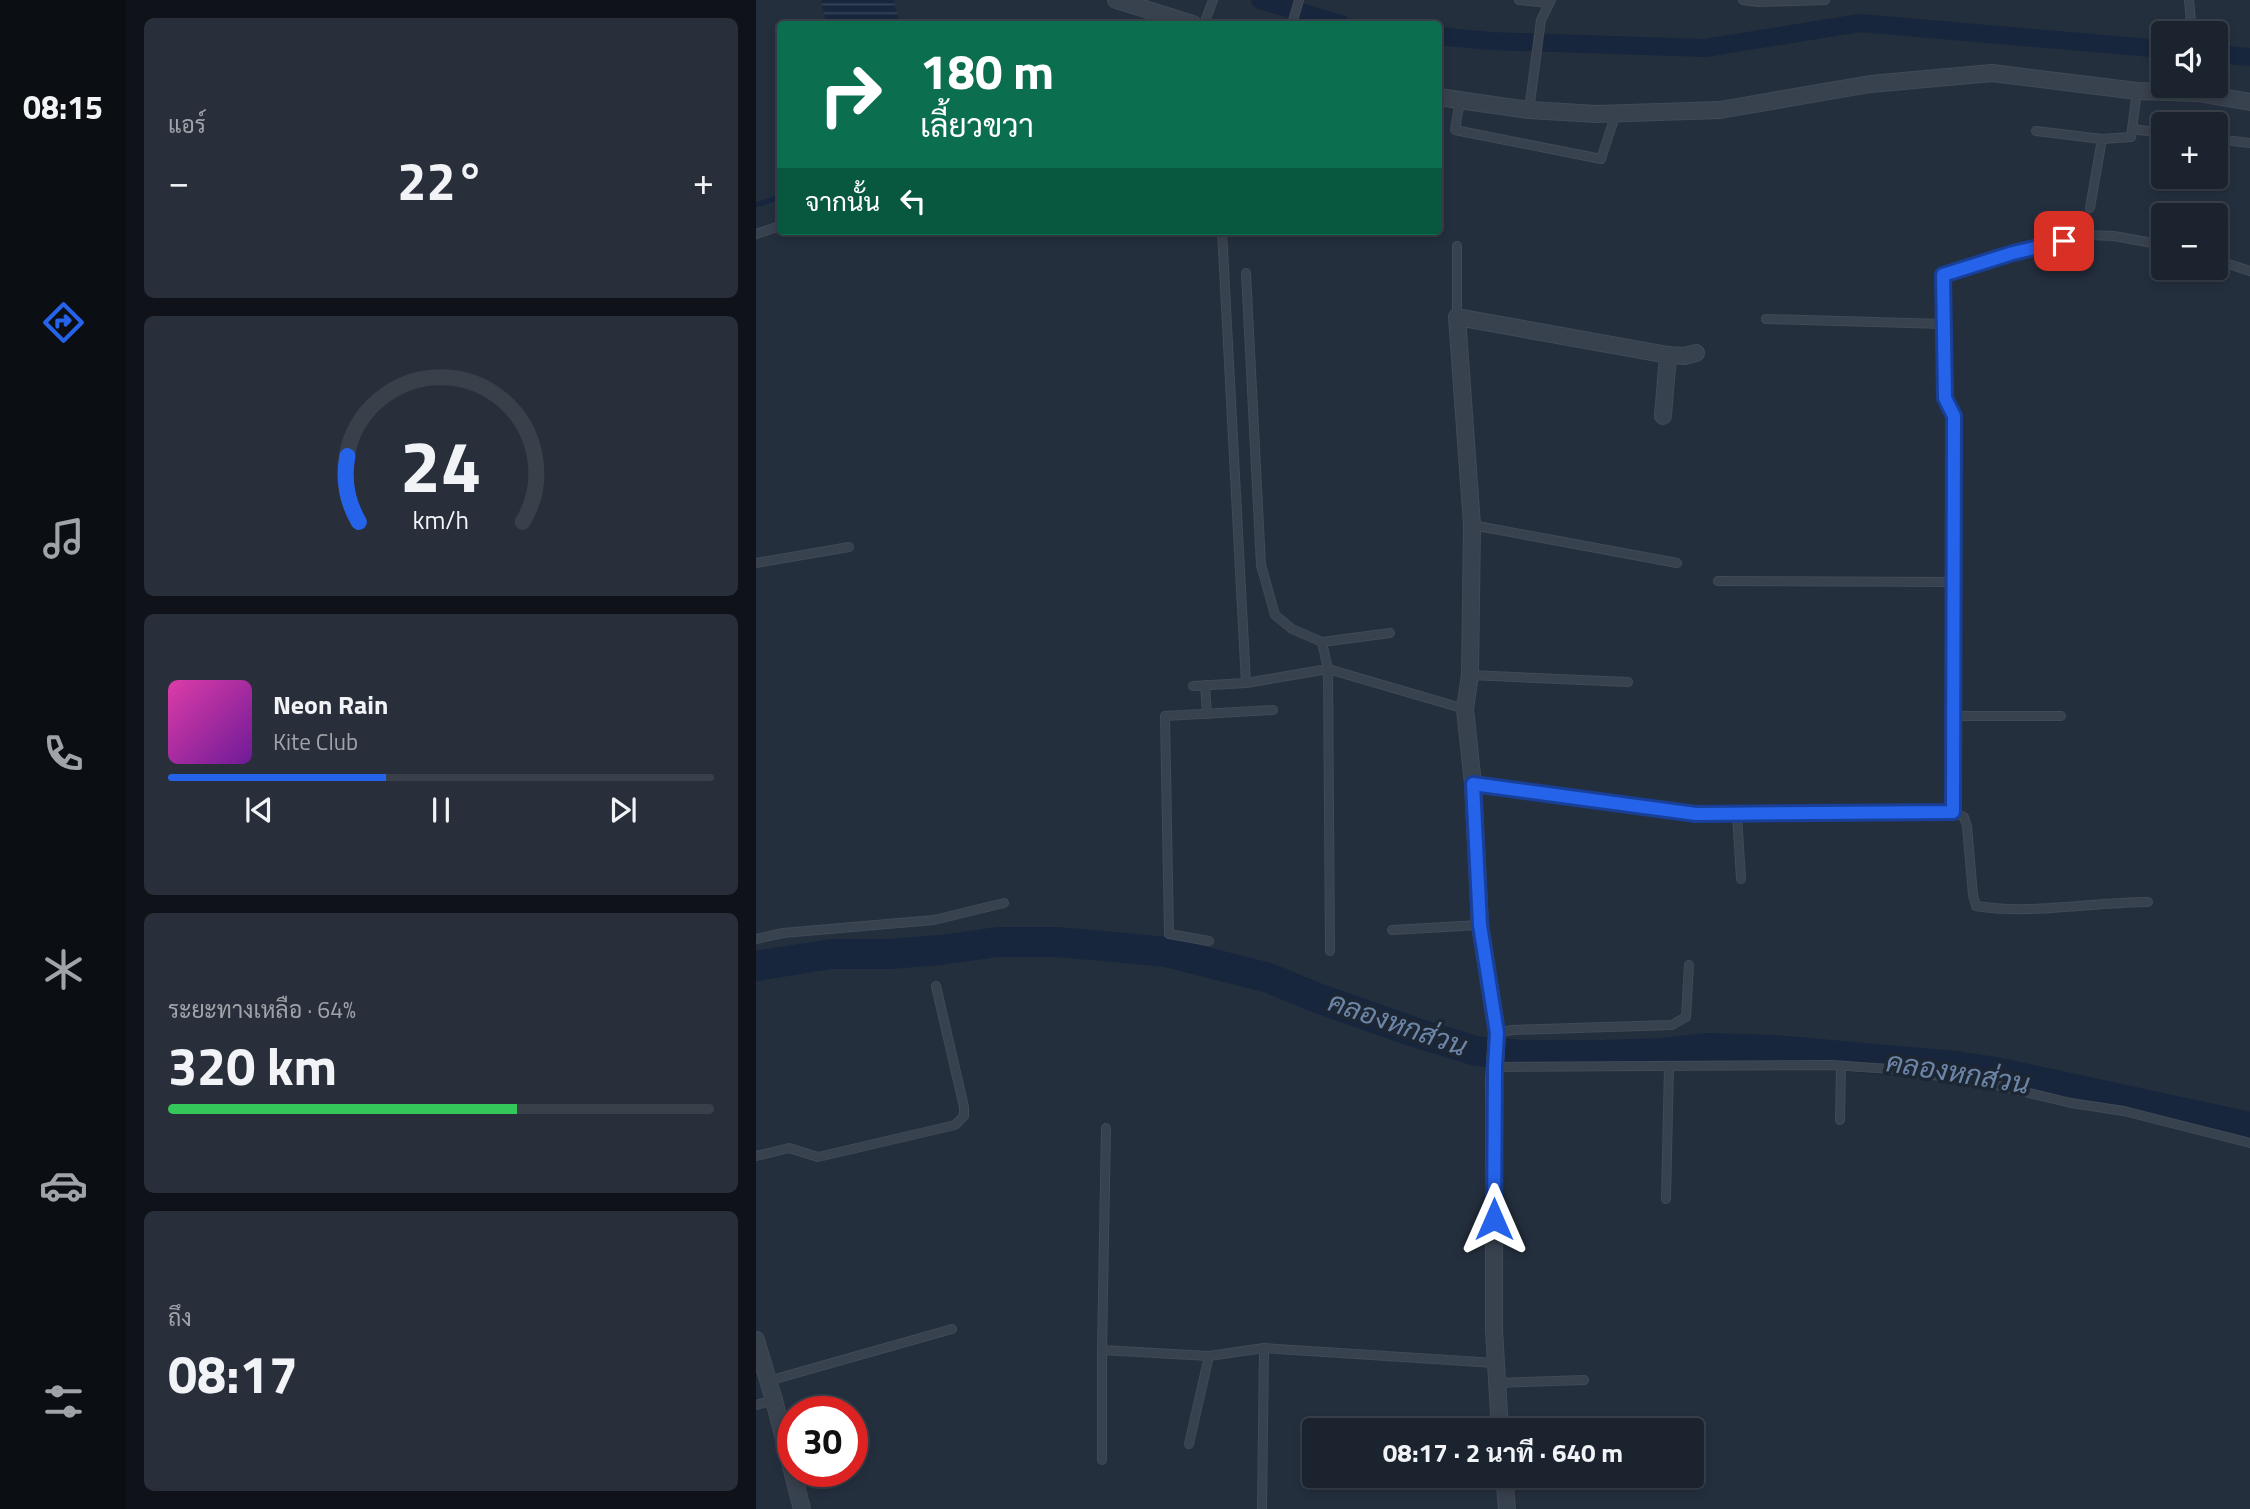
<!DOCTYPE html>
<html lang="th">
<meta charset="utf-8">
<style>
:root{--surface:#1b232e;--page:#282f3a;--text:#f1f3f6;--muted:#a0a4aa;--line:#39404a;--accent:#2563eb}
body{margin:0;font-family:"Titillium Web",Sarabun,sans-serif;background:var(--page);color:var(--text);height:100vh;display:flex;flex-direction:column;font-size:26px;white-space:nowrap}
*{box-sizing:border-box;margin:0}
p{font-size:23px;color:var(--muted)}
.icon{flex:none;width:38px;height:38px;fill:none;stroke:currentColor;stroke-width:2;stroke-linecap:round;stroke-linejoin:round}
.map{position:relative;flex:1;overflow:hidden}
.details{display:flex;flex-direction:column;gap:18px;padding:18px;background:#0f1319;width:630px}
.details>*{flex:none}
.hud{position:absolute;left:21px;top:21px;width:665px;height:214px;border-radius:7px;box-shadow:0 4px 10px #0003,0 0 0 2px var(--line);background:#0b6e4f;color:#fff;overflow:hidden}
.tools{position:absolute;left:1395px;top:21px;display:grid;gap:14px}
.tools a{display:grid;place-items:center;width:77px;height:77px;border-radius:7px;background:var(--surface);box-shadow:0 4px 10px #0003,0 0 0 2px var(--line);font-size:35px}
.speed{position:absolute;left:21px;top:1396px;display:flex;gap:14px;font-size:35px;font-weight:700;text-align:center}
.speed>*{display:grid;place-content:center;width:91px;height:91px;border-radius:50%;background:var(--surface);box-shadow:0 4px 10px #0003,0 0 0 2px var(--line);line-height:1}
.speed .limit{border:10px solid #d22;background:#fff;color:#111}
.pin{position:absolute;display:grid;place-items:center;width:60px;height:60px;color:#fff;margin:-30px;border-radius:14px;box-shadow:0 4px 10px #0006}
.me{position:absolute;width:77px;margin:-38px;rotate:0deg;stroke-linejoin:round;filter:drop-shadow(0 0 5px #0008)}
.turn{display:flex;align-items:center;gap:24px;height:147px;padding:0 28px;font-size:32px}
.turn .icon{width:91px;height:91px;stroke-width:2.5}
.turn b{display:block;font-size:49px;line-height:60px}
.then{display:flex;align-items:center;height:66px;padding:0 28px;background:#0003;gap:14px;font-size:26px}
.big{font-size:52px;font-weight:700;line-height:1.1}
.details .tile{flex:1;display:flex;flex-direction:column;justify-content:center;gap:10px;min-width:0;padding:0 24px;border-radius:10px;background:var(--page)}
.details .dial{align-items:center;gap:0}
.dial svg{height:182px;overflow:visible;fill:none;stroke:var(--line);stroke-width:7;stroke-linecap:round;text-anchor:middle}
.dial text{fill:var(--text);stroke:none}
.song{display:flex;align-items:center;gap:21px}
.cover{width:84px;height:84px;border-radius:10px;background:linear-gradient(135deg,hsl(320 70% 55%),hsl(280 70% 35%))}
.played{height:7px;border-radius:4px;background:linear-gradient(90deg,var(--accent) 40%,var(--line) 40%)}
.keys{display:flex;justify-content:space-around;direction:ltr}
.heat{display:flex;justify-content:space-between;align-items:center;font-size:38px;direction:ltr}
.charge{height:10px;border-radius:5px;background:linear-gradient(90deg,#34c759 64%,var(--line) 0)}
.trip{position:absolute;left:546px;top:1418px;width:402px;height:70px;border-radius:7px;background:var(--surface);box-shadow:0 4px 10px #0003,0 0 0 2px var(--line);font-weight:700;line-height:70px;text-align:center}
main{display:flex;flex:1;min-height:0}
.dock{display:flex;flex-direction:column;width:126px;justify-content:space-around;align-items:center;background:#0b0e12;color:var(--muted)}
.dock .icon{width:49px;height:49px}
.dock .current{color:var(--accent)}
.dock b{font-size:32px;color:var(--text)}
.map>svg:first-child{display:block}
.water{fill:url(#water-rules)}
.lines{fill:none;stroke-linecap:round;stroke-linejoin:round}
.stream{stroke:#17263c;stroke-width:5}
.canal{stroke:#17263c;stroke-width:18}
.river{stroke:#17263c;stroke-width:30}
.service-casing{stroke:#414a57;stroke-width:10}
.minor-casing{stroke:#414a57;stroke-width:18}
.service{stroke:#38414e;stroke-width:8}
.minor{stroke:#38414e;stroke-width:16}
.route-casing{stroke:#184099;stroke-width:18}
.route{stroke:#2563eb;stroke-width:12}
.labels{text-anchor:middle;dominant-baseline:central;stroke-width:7;stroke-linejoin:round;paint-order:stroke}
.water-label{font-size:28px;font-style:italic;fill:#6d86a8;stroke:#1d2633}
</style>
<main>
<nav class="dock">
<b>08:15</b>
<svg class="icon current" aria-label="directions" viewBox="0 0 24 24"><path d="M12 3l9 9-9 9-9-9zM9 14v-3h6M13 9l2 2-2 2"/></svg>
<svg class="icon" aria-label="music" viewBox="0 0 24 24"><path d="M9 18V5l10-2v13"/><circle cx="6" cy="18" r="3"/><circle cx="16" cy="16" r="3"/></svg>
<svg class="icon" aria-label="phone" viewBox="0 0 24 24"><path d="M5 4h4l2 5-3 2q2 4 5 5l2-3 5 2v4C11 20 4 13 5 4z"/></svg>
<svg class="icon" aria-label="climate" viewBox="0 0 24 24"><path d="M12 3v18M4 7l16 10M4 17L20 7"/></svg>
<svg class="icon" aria-label="car" viewBox="0 0 24 24"><path d="M5 17H2v-5l4-1 3-4h7l3 4 3 1v5h-3M9 17h6M6 11h13"/><circle cx="7" cy="17" r="2"/><circle cx="17" cy="17" r="2"/></svg>
<svg class="icon" aria-label="filters" viewBox="0 0 24 24"><path d="M4 7h16M4 17h16"/><circle cx="9" cy="7" r="2"/><circle cx="15" cy="17" r="2"/></svg>
</nav>
<section class="details">
<div class="tile"><p>แอร์</p>
<div class="heat"><a>−</a><b class="big">22°</b><a>+</a></div>
</div>
<div class="tile dial"><svg viewBox="0 0 100 80">
<path d="M14 69A42 42 0 1 1 86 69"/>
<path d="M14 69A42 42 0 0 1 9 40" stroke="#2563eb"/>
<text x="50" y="56" font-size="32" font-weight="700">24</text>
<text x="50" y="72" font-size="11">km/h</text>
</svg></div>
<div class="tile">
<div class="song"><i class="cover"></i><div><b>Neon Rain</b><p>Kite Club</p></div></div>
<div class="played"></div>
<div class="keys"><svg class="icon" aria-label="previous" viewBox="0 0 24 24"><path d="M18 5L8 12l10 7zM5 5v14"/></svg><svg class="icon" aria-label="pause" viewBox="0 0 24 24"><path d="M8 5v14M16 5v14"/></svg><svg class="icon" aria-label="next" viewBox="0 0 24 24"><path d="M6 5l10 7-10 7zM19 5v14"/></svg></div>
</div>
<div class="tile"><p>ระยะทางเหลือ · 64%</p><b class="big">320 km</b><div class="charge"></div></div>
<div class="tile"><p>ถึง</p><b class="big">08:17</b></div>
</section>
<div class="map">
<svg width="1494" height="1509" viewBox="0 0 1494 1509">
<defs>
<pattern id="water-rules" width="6" height="5" patternUnits="userSpaceOnUse" patternTransform="scale(1.75)"><rect width="6" height="5" fill="#17263c"/><path d="M0 2.5h6" fill="none" stroke="#364457"/></pattern>
</defs>
<rect width="100%" height="100%" fill="#242f3e"/>
<!-- water -->
<polygon class="water" points="65,0 137,0 144,24 70,24"/>
<g class="lines">
<!-- stream -->
<polyline class="stream" points="0,205 24,197"/>
<!-- canal -->
<g class="canal">
<polyline points="504,0 585,24"/>
<polyline points="682,36 734,41 949,48 1104,23 1407,49"/>
<polyline points="1460,54 1494,57"/>
</g>
<!-- river -->
<polyline class="river" points="0,966 75,954 134,954 184,950 242,942 300,942 348,946 410,952 513,978 564,999 658,1032 720,1051 767,1055 846,1055 907,1053 951,1048 1019,1050 1199,1066 1240,1072 1494,1127"/>
<defs>
<g id="service">
<polyline points="763,0 793,3"/>
<polyline points="987,0 1002,2 1069,0"/>
<polyline points="1433,0 1436,33"/>
<polyline points="448,24 457,0"/>
<polyline points="536,24 543,0"/>
<polyline points="704,100 699,130 845,159 860,113"/>
<polyline points="773,110 785,20 795,0"/>
<polyline points="1376,129 1407,133"/>
<polyline points="1280,131 1346,139 1375,137 1381,91"/>
<polyline points="1460,139 1494,143"/>
<polyline points="1334,208 1346,139"/>
<polyline points="466,231 490,683"/>
<polyline points="0,234 24,226"/>
<polyline points="1460,260 1494,271"/>
<polyline points="490,273 505,565 519,615 536,629 566,642 572,669 574,951"/>
<polyline points="701,317 701,246"/>
<polyline points="1010,319 1188,324"/>
<polyline points="716,525 921,563"/>
<polyline points="0,563 93,547"/>
<polyline points="962,581 1197,582"/>
<polyline points="566,642 634,633"/>
<polyline points="714,675 872,682"/>
<polyline points="449,685 451,714"/>
<polyline points="437,686 490,683 572,669 709,709"/>
<polyline points="1197,716 1305,716"/>
<path d="M 717,784 L 940,814 L 1197,812 L 1208,817 L 1211,826 L 1217,895 L 1220,906 C 1276,915 1335,902 1392,902"/>
<polyline points="1197,812 1198,416 1189,398 1187,275 1257,253 1333,235 1358,236 1407,245"/>
<polyline points="981,814 985,879"/>
<polyline points="636,930 724,925"/>
<polyline points="0,939 27,933 178,920 248,903"/>
<polyline points="453,941 413,934 409,716 517,710"/>
<polyline points="741,1033 756,1030 916,1025 930,1017 933,965"/>
<polyline points="739,1067 1076,1065 1133,1069 1227,1082 1315,1103 1368,1111 1494,1143"/>
<polyline points="1084,1120 1085,1066"/>
<polyline points="350,1128 346,1350 453,1356 508,1348 739,1363"/>
<polyline points="0,1156 33,1148 62,1157 199,1125 208,1116 208,1107 180,986"/>
<polyline points="910,1199 913,1066"/>
<polyline points="12,1381 196,1329"/>
<polyline points="740,1383 828,1380"/>
<polyline points="0,1405 18,1400"/>
<polyline points="433,1444 453,1356"/>
<polyline points="346,1460 346,1350"/>
<polyline points="506,1509 508,1348"/>
</g>
<g id="minor">
<polyline points="360,0 437,24"/>
<polyline points="682,97 773,110 841,114 964,110 1114,84 1236,73 1381,91 1442,93 1494,102"/>
<polyline points="907,416 912,355"/>
<polyline points="0,1340 18,1400 46,1509"/>
<polyline points="744,1430 738,1330 738,1079 741,1033 724,925 717,784 709,709 714,675 716,525 701,317 912,355 928,356 940,353"/>
<polyline points="748,1475 751,1509"/>
</g>
</defs>
<!-- service casing -->
<use href="#service" class="service-casing"/>
<!-- minor casing -->
<use href="#minor" class="minor-casing"/>
<!-- service -->
<use href="#service" class="service"/>
<!-- minor -->
<use href="#minor" class="minor"/>
</g>
<g class="lines">
<defs>
<polyline id="route" points="738,1219 739,1067 741,1033 724,925 717,784 940,814 1197,812 1198,416 1189,398 1187,275 1257,253 1308,241"/>
</defs>
<!-- route casing -->
<use href="#route" class="route-casing"/>
<!-- route -->
<use href="#route" class="route"/>
</g>
<g class="labels">
<!-- water labels -->
<g class="water-label">
<text transform="translate(642 1023) rotate(19)">คลองหกส่วน</text>
<text transform="translate(1202 1072) rotate(9)">คลองหกส่วน</text>
</g>
</g>
</svg>
<div class="tools">
<a><svg class="icon" aria-label="sound" viewBox="0 0 24 24"><path d="M4 9h4l5-4v14l-5-4H4zM17 9q2 3 0 6"/></svg></a>
<a>+</a>
<a>−</a>
</div>
<div class="speed"><div class="limit">30</div></div>
<div class="pin" style="left:1308px;top:241px;background:#d93025"><svg class="icon" aria-label="arrive" viewBox="0 0 24 24"><path d="M6 21V4h12l-3 4 3 4H6"/></svg></div>
<svg class="me" style="left:738px;top:1219px" viewBox="-20 -20 40 40"><path d="M0-17L14 15 0 8-14 15z" fill="#2563eb" stroke="#fff" stroke-width="4"/></svg>
<div class="trip">08:17 · 2 นาที · 640 m</div>
<div class="hud">
<div class="turn"><svg class="icon" aria-label="right" viewBox="0 0 24 24"><path d="M7 20v-9h11M14 6l5 5-5 5"/></svg><div><b>180 m</b>เลี้ยวขวา</div></div>
<div class="then">จากนั้น<svg class="icon" aria-label="left" viewBox="0 0 24 24"><path d="M17 20v-9H6M10 6l-5 5 5 5"/></svg></div>
</div>
</div>
</main>
